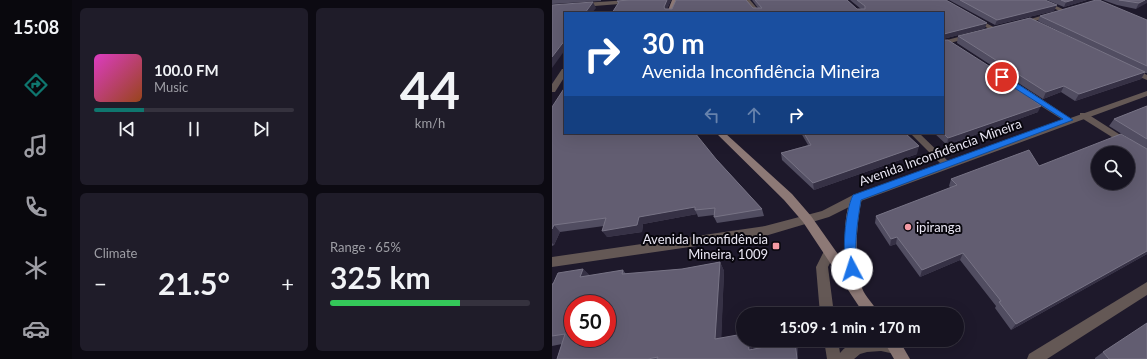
<!DOCTYPE html>
<meta charset="utf-8">
<style>
:root{--surface:#161320;--page:#1f1c29;--text:#f1f3f6;--muted:#9e9ea5;--line:#35323e;--accent:#0f766e}
body{margin:0;font-family:Lato,sans-serif;background:var(--page);color:var(--text);height:100vh;display:flex;flex-direction:column;font-size:15px;white-space:nowrap}
*{box-sizing:border-box;margin:0}
p{font-size:13px;color:var(--muted)}
.icon{flex:none;width:22px;height:22px;fill:none;stroke:currentColor;stroke-width:2;stroke-linecap:round;stroke-linejoin:round}
.map{position:relative;flex:1;overflow:hidden}
.sheet{display:flex;flex-direction:column;gap:8px;padding:8px;background:#0c0a12;width:480px}
.sheet>*{flex:none}
.banner{position:absolute;left:12px;top:12px;width:380px;height:122px;border-radius:0px;box-shadow:0 4px 16px #0002,0 0 0 1px var(--line);background:#1a4fa0;color:#fff;overflow:hidden}
.controls{position:absolute;left:539px;top:146px;display:grid;gap:8px}
.controls a{display:grid;place-items:center;width:44px;height:44px;border-radius:50%;background:var(--surface);box-shadow:0 4px 16px #0002,0 0 0 1px var(--line);font-size:20px}
.speed{position:absolute;left:12px;top:295px;display:flex;gap:8px;font-size:20px;font-weight:700;text-align:center}
.speed>*{display:grid;place-content:center;width:52px;height:52px;border-radius:50%;background:var(--surface);box-shadow:0 4px 16px #0002,0 0 0 1px var(--line);line-height:1}
.speed .limit{border:6px solid #d22;background:#fff;color:#111}
.pin{position:absolute;display:grid;place-items:center;width:34px;height:34px;color:#fff;margin:-17px;border:2px solid #fff;border-radius:50%;box-shadow:0 1px 4px #0007}
.me{position:absolute;width:44px;margin:-22px;rotate:355deg;stroke-linejoin:round;filter:drop-shadow(0 0 3px #0008)}
.turn{display:flex;align-items:center;gap:14px;height:84px;padding:0 12px;font-size:18px}
.turn .icon{width:52px;height:52px;stroke-width:2.5}
.turn b{display:block;font-size:28px;line-height:34px}
.lanes{display:flex;align-items:center;height:38px;padding:0 12px;background:#0003;justify-content:center;gap:20px;direction:ltr}
.lanes .off{opacity:.35}
.big{font-size:30px;font-weight:700;line-height:1.1}
.sheet .tile{flex:1;display:flex;flex-direction:column;justify-content:center;gap:6px;min-width:0;padding:0 14px;border-radius:6px;background:var(--page)}
.sheet .dial{align-items:center;gap:0}
.dial b{font-size:52px;line-height:1}
.song{display:flex;align-items:center;gap:12px}
.cover{width:48px;height:48px;border-radius:6px;background:linear-gradient(135deg,hsl(310 70% 55%),hsl(20 70% 35%))}
.played{height:4px;border-radius:2px;background:linear-gradient(90deg,var(--accent) 25%,var(--line) 25%)}
.keys{display:flex;justify-content:space-around;direction:ltr}
.heat{display:flex;justify-content:space-between;align-items:center;font-size:22px;direction:ltr}
.charge{height:6px;border-radius:3px;background:linear-gradient(90deg,#34c759 65%,var(--line) 0)}
.sheet .tiles{flex:1;display:grid;gap:8px;grid-template-columns:repeat(2,1fr)}
.trip{position:absolute;left:184px;top:307px;width:228px;height:40px;border-radius:20px;background:var(--surface);box-shadow:0 4px 16px #0002,0 0 0 1px var(--line);font-weight:700;line-height:40px;text-align:center}
main{display:flex;flex:1;min-height:0}
.dock{display:flex;flex-direction:column;width:72px;justify-content:space-around;align-items:center;background:#09080d;color:var(--muted)}
.dock .icon{width:28px;height:28px}
.dock .selected{color:var(--accent)}
.dock b{font-size:18px;color:var(--text)}
.map>svg:first-child{display:block}
.lines{fill:none;stroke-linecap:round;stroke-linejoin:round}
.service{fill:#645855;fill-rule:evenodd}
.minor{fill:#645855;fill-rule:evenodd}
.tertiary{fill:#645855;fill-rule:evenodd}
.secondary{fill:#8d7976;fill-rule:evenodd}
.wall{fill:#514d61}
.shaded-wall{fill:#363145}
.building{fill:#625d71;stroke:#777385;fill-rule:evenodd}
.route{fill:#1a73e8;stroke:#114b97}
.poi-dot{fill:#f49aa4;stroke:#08060d;stroke-width:1.5}
.labels{text-anchor:middle;dominant-baseline:central;stroke-width:4;stroke-linejoin:round;paint-order:stroke}
.street-label{font-size:13px;fill:#eae7f4;stroke:#08060d}
.poi-label{font-size:13px;fill:#eae7f4;stroke:#08060d;text-anchor:start}
</style>
<main>
<nav class="dock">
<b>15:08</b>
<svg class="icon selected" aria-label="directions" viewBox="0 0 24 24"><path d="M12 3l9 9-9 9-9-9zM9 14v-3h6M13 9l2 2-2 2"/></svg>
<svg class="icon" aria-label="music" viewBox="0 0 24 24"><path d="M9 18V5l10-2v13"/><circle cx="6" cy="18" r="3"/><circle cx="16" cy="16" r="3"/></svg>
<svg class="icon" aria-label="phone" viewBox="0 0 24 24"><path d="M5 4h4l2 5-3 2q2 4 5 5l2-3 5 2v4C11 20 4 13 5 4z"/></svg>
<svg class="icon" aria-label="climate" viewBox="0 0 24 24"><path d="M12 3v18M4 7l16 10M4 17L20 7"/></svg>
<svg class="icon" aria-label="car" viewBox="0 0 24 24"><path d="M5 17H2v-5l4-1 3-4h7l3 4 3 1v5h-3M9 17h6M6 11h13"/><circle cx="7" cy="17" r="2"/><circle cx="17" cy="17" r="2"/></svg>
</nav>
<section class="sheet">
<div class="tiles">
<div class="tile">
<div class="song"><i class="cover"></i><div><b>100.0 FM</b><p>Music</p></div></div>
<div class="played"></div>
<div class="keys"><svg class="icon" aria-label="previous" viewBox="0 0 24 24"><path d="M18 5L8 12l10 7zM5 5v14"/></svg><svg class="icon" aria-label="pause" viewBox="0 0 24 24"><path d="M8 5v14M16 5v14"/></svg><svg class="icon" aria-label="next" viewBox="0 0 24 24"><path d="M6 5l10 7-10 7zM19 5v14"/></svg></div>
</div>
<div class="tile dial"><b>44</b><p>km/h</p></div>
<div class="tile"><p>Climate</p>
<div class="heat"><a>−</a><b class="big">21.5°</b><a>+</a></div>
</div>
<div class="tile"><p>Range · 65%</p><b class="big">325 km</b><div class="charge"></div></div>
</div>
</section>
<div class="map">
<svg width="595" height="359" viewBox="0 0 595 359">
<rect width="100%" height="100%" fill="#1e192b"/>
<g class="lines">
<!-- service -->
<polygon class="service" points="528,113 534,113 595,152 595,159 528,117"/>
<!-- minor -->
<g class="minor">
<polygon points="78,0 81,2 80,3 30,7 27,5 30,3"/>
<polygon points="192,0 198,0 209,13 203,13"/>
<polygon points="483,0 491,0 515,11 510,12"/>
<polygon points="499,13 501,14 501,16 468,25 465,23"/>
<polygon points="423,17 445,29 446,30 441,31 421,20 420,19"/>
<polygon points="418,34 420,35 420,37 391,45 391,41"/>
<polygon points="576,68 582,68 595,75 595,80 576,72"/>
<polygon points="10,69 13,69 13,76 3,92 0,92 0,84"/>
<polygon points="470,90 476,90 521,120 520,122 514,122 470,94"/>
<polygon points="358,133 367,133 398,163 400,165 398,167 392,167"/>
<polygon points="277,248 281,249 283,253 276,267 282,314 268,314 264,267 273,249"/>
<polygon points="595,282 595,295 495,359 475,359 477,354"/>
<path d="M 272,340 L 286,340 L 288,353 C 302,336 323,340 343,340 L 348,342 L 350,347 L 348,352 L 343,354 L 329,351 L 315,352 L 308,354 L 302,359 L 275,359 Z"/>
</g>
<!-- tertiary -->
<polygon class="tertiary" points="595,91 595,96 309,201 277,217 213,236 0,267 0,257 213,226 270,211 301,195"/>
<!-- secondary -->
<g class="secondary">
<polygon points="120,0 126,0 121,13 115,13"/>
<path d="M 164,133 L 173,133 L 240,194 L 259,216 L 295,267 C 293,245 290,215 301,195 L 309,195 L 310,198 C 304,225 302,261 310,288 C 313,297 323,305 327,314 L 312,314 L 251,222 L 232,200 Z"/>
<polygon points="331,340 347,340 358,359 342,359"/>
</g>
</g>
<!-- wall -->
<g class="wall">
<polygon points="0,0 49,0 49,1 0,4"/>
<polygon points="77,0 119,0 115,9 206,8 200,0 295,0 305,9 309,9 298,0 394,0 433,28 391,39 391,40 482,101 486,112 395,145 382,133 391,133 391,13 60,13 66,3 65,1"/>
<polygon points="397,0 493,0 502,11 443,25"/>
<polygon points="495,0 535,0 512,7"/>
<polygon points="551,0 595,0 584,9 565,5"/>
<polygon points="488,16 595,20 595,73 593,73 589,79 523,101 509,92 491,99 405,43 406,36 560,57 486,21"/>
<polygon points="595,106 595,254 459,330 443,308 444,306 408,260 368,277 344,244 338,246 323,223 324,216 399,188 397,186 399,179 487,166 578,139 557,126 562,119"/>
<polygon points="0,107 164,159 210,209 212,216 165,223 162,217 162,215 146,217 145,214 91,224 90,232 55,237 52,226 8,232 2,245 0,246"/>
<polygon points="249,133 353,133 365,154 262,190 230,160 229,153 256,145"/>
<polygon points="168,262 172,271 169,338 191,340 200,340 200,349 243,341 246,348 246,359 5,359 10,344 0,346 0,284 31,269 38,276 71,270 74,274 130,269"/>
<polygon points="551,352 595,359 543,359 543,358"/>
</g>
<!-- shaded-wall -->
<g class="shaded-wall">
<polygon points="115,0 119,0 114,12 112,7"/>
<polygon points="521,0 535,0 512,7 514,2"/>
<polygon points="593,0 595,0 595,3 584,9 587,3"/>
<polygon points="41,2 44,8 40,13 33,13"/>
<polygon points="505,5 502,11 443,25 445,20"/>
<polygon points="435,23 433,28 391,39 392,34"/>
<polygon points="13,40 13,50 0,68 0,57"/>
<polygon points="593,72 589,79 523,101 527,94"/>
<polygon points="512,86 509,92 491,99 494,92"/>
<polygon points="484,96 481,102 478,98"/>
<polygon points="489,106 486,112 395,145 396,138"/>
<polygon points="367,146 365,154 262,190 261,183"/>
<polygon points="143,207 143,210 145,214 91,224 90,232 55,237 50,231 87,217"/>
<polygon points="2,225 8,232 2,245 0,243 0,229"/>
<polygon points="345,237 344,244 338,246 339,239"/>
<polygon points="595,251 595,254 459,330 464,324"/>
<polygon points="411,253 408,260 368,277 370,270"/>
<polygon points="168,262 172,271 169,346 163,339"/>
<polygon points="31,269 40,277 28,277"/>
<polygon points="196,340 200,341 200,357 197,350"/>
<polygon points="243,341 246,348 246,359 245,359"/>
</g>
<!-- building -->
<g class="building">
<polygon points="77,0 115,0 112,7 113,9 120,9 124,0 194,0 201,8 210,8 203,0 295,0 305,9 313,9 313,6 305,0 394,0 435,23 392,34 391,40 396,40 484,96 478,98 489,106 396,138 391,133 391,13 100,13 99,12 99,13 60,13 67,2 65,1"/>
<polygon points="408,0 493,0 505,5 445,20"/>
<polygon points="509,0 521,0 514,2"/>
<polygon points="544,0 547,0 595,20 595,66 488,16"/>
<polygon points="567,0 593,0 587,3"/>
<polygon points="41,2 33,13 13,13 13,40 0,57 0,5"/>
<polygon points="478,18 593,72 527,94 512,86 494,92 406,36"/>
<polygon points="13,87 13,133 143,133 164,159 210,209 162,217 163,208 143,210 143,207 87,217 85,225 50,231 54,218 2,225 0,229 0,107"/>
<polygon points="595,106 595,139 562,119"/>
<polygon points="252,133 353,133 367,146 261,183 229,153 259,145"/>
<path d="M 569,134 L 595,149 L 595,251 L 464,324 L 447,302 L 449,301 L 411,253 L 370,270 L 345,237 L 339,239 L 324,216 L 405,185 L 399,179 L 477,150 L 487,166 ZM 546,153 L 576,153 L 576,183 L 546,183 Z"/>
<path d="M 168,262 L 163,339 L 191,334 L 191,340 L 196,340 L 197,350 L 243,341 L 245,359 L 105,359 L 106,357 L 96,359 L 5,359 L 13,334 L 0,336 L 0,284 L 1,284 L 6,273 L 31,269 L 28,277 L 71,270 L 70,274 L 130,269 ZM 21,304 L 55,304 L 55,338 L 21,338 Z"/>
<polygon points="595,323 595,359 557,359 551,352"/>
</g>
<!-- route -->
<path class="route" d="M 447,75 L 452,75 L 521,120 L 309,200 C 306,219 303,237 304,257 C 304,262 307,267 304,272 L 300,274 L 296,272 C 289,256 293,211 301,195 L 511,119 L 447,78 Z"/>
<!-- markers -->
<g class="poi-dot">
<circle cx="356" cy="227" r="4"/>
<rect x="220" y="242" width="8" height="8" rx="2"/>
</g>
<g class="labels">
<!-- street labels -->
<g class="street-label">
<text transform="translate(388 152) rotate(-20)">Avenida Inconfidência Mineira</text>
</g>
<!-- poi labels -->
<g class="poi-label">
<text x="364" y="227">ipiranga</text>
<text x="216" y="239" text-anchor="end">Avenida Inconfidência<tspan x="216" dy="15">Mineira, 1009</tspan></text>
</g>
</g>
</svg>
<div class="controls">
<a><svg class="icon" aria-label="search" viewBox="0 0 24 24"><circle cx="10" cy="10" r="6"/><path d="M15 15l6 6"/></svg></a>
</div>
<div class="speed"><div class="limit">50</div></div>
<div class="pin" style="left:450px;top:77px;background:#d93025"><svg class="icon" aria-label="arrive" viewBox="0 0 24 24"><path d="M6 21V4h12l-3 4 3 4H6"/></svg></div>
<svg class="me" style="left:300px;top:269px" viewBox="-20 -20 40 40"><circle r="19" fill="#fff"/><path d="M0-13L10 11 0 6-10 11z" fill="#1a73e8"/></svg>
<div class="trip">15:09 · 1 min · 170 m</div>
<div class="banner">
<div class="turn"><svg class="icon" aria-label="right" viewBox="0 0 24 24"><path d="M7 20v-9h11M14 6l5 5-5 5"/></svg><div><b>30 m</b>Avenida Inconfidência Mineira</div></div>
<div class="lanes"><svg class="icon off" aria-label="left" viewBox="0 0 24 24"><path d="M17 20v-9H6M10 6l-5 5 5 5"/></svg><svg class="icon off" aria-label="ahead" viewBox="0 0 24 24"><path d="M12 20V5M6 11l6-6 6 6"/></svg><svg class="icon" aria-label="right" viewBox="0 0 24 24"><path d="M7 20v-9h11M14 6l5 5-5 5"/></svg></div>
</div>
</div>
</main>
